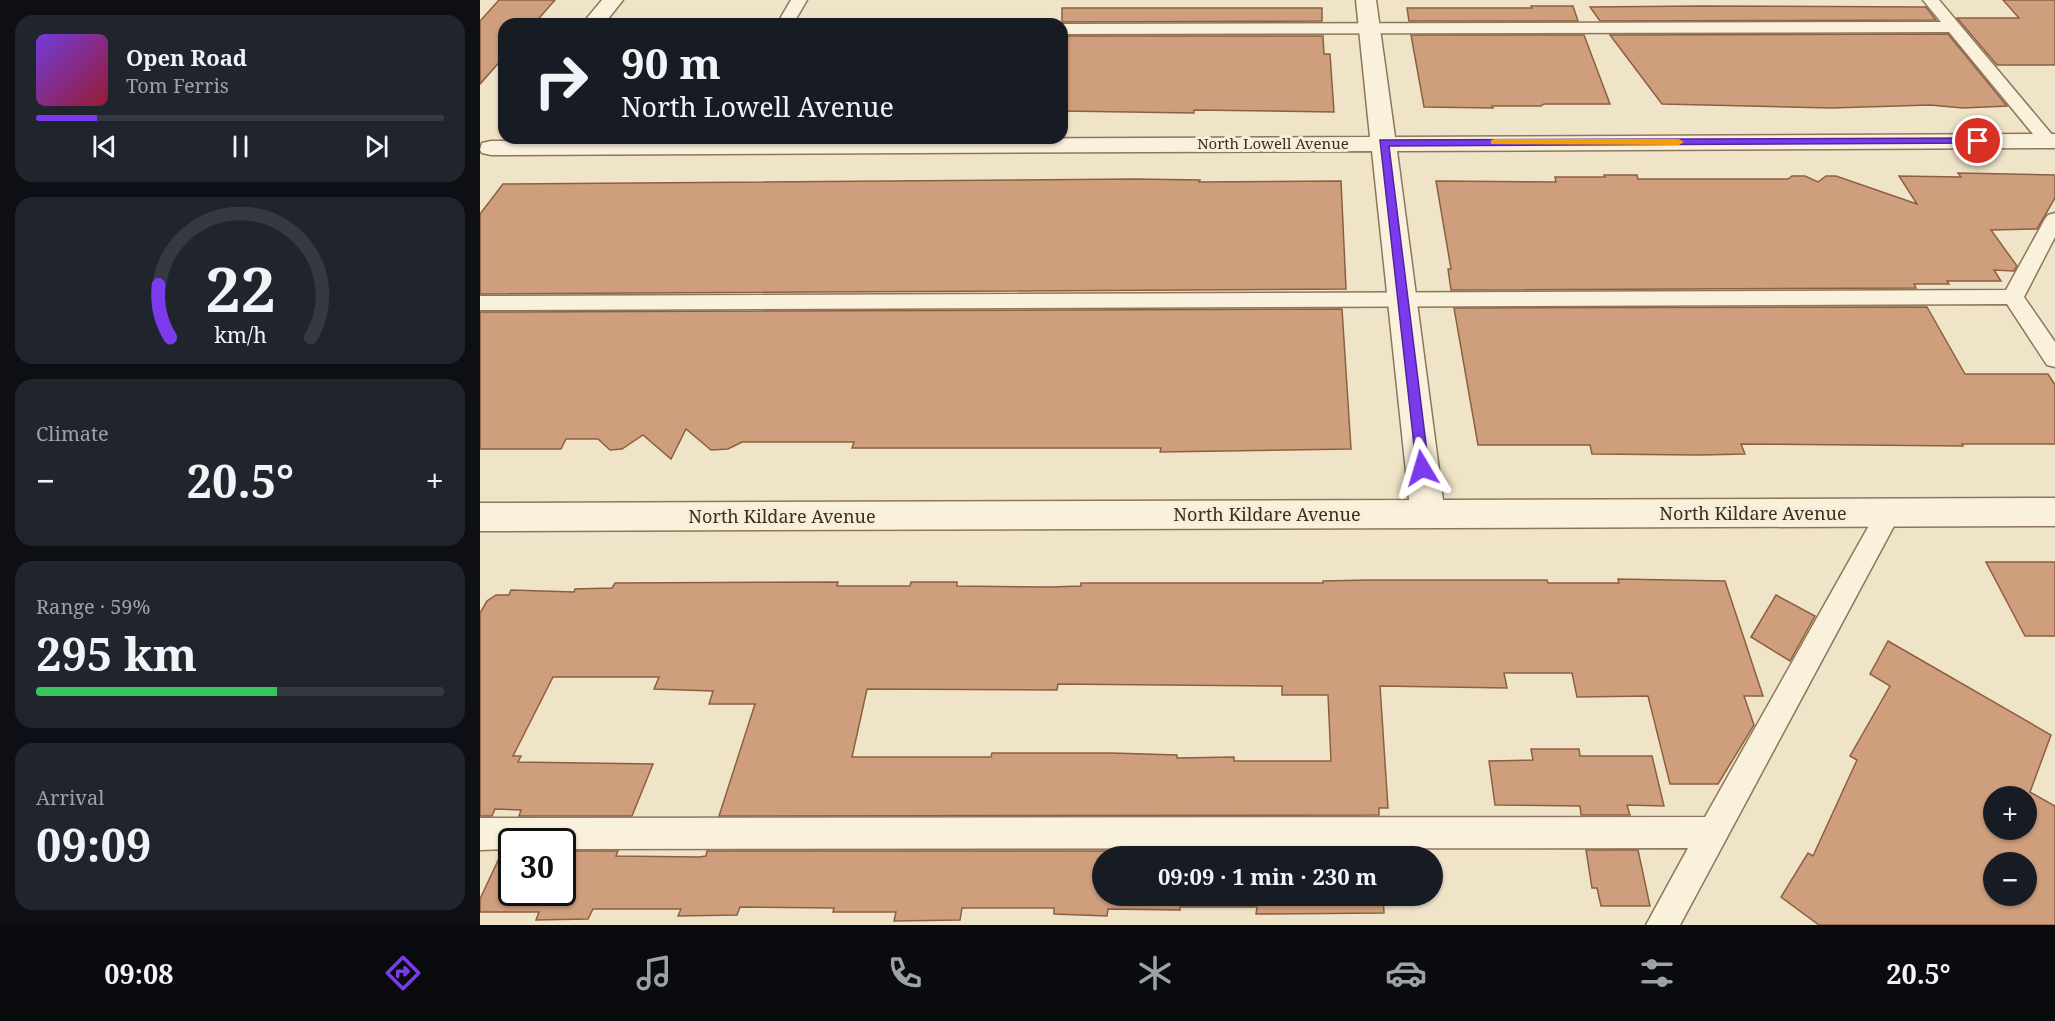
<!DOCTYPE html>
<meta charset="utf-8">
<style>
:root{--surface:#171b24;--page:#20242c;--text:#f1f3f6;--muted:#9ea1a6;--line:#363941;--accent:#7c3aed}
body{margin:0;font-family:"Noto Serif",serif;background:var(--page);color:var(--text);height:100vh;display:flex;flex-direction:column;font-size:22px;white-space:nowrap}
*{box-sizing:border-box;margin:0}
p{font-size:20px;color:var(--muted)}
.icon{flex:none;width:33px;height:33px;fill:none;stroke:currentColor;stroke-width:2;stroke-linecap:round;stroke-linejoin:round}
.map{position:relative;flex:1;overflow:hidden}
.sheet{display:flex;flex-direction:column;gap:15px;padding:15px;background:#0d0f14;width:480px}
.sheet>*{flex:none}
.banner{position:absolute;left:18px;top:18px;width:570px;height:126px;border-radius:18px;box-shadow:0 2px 4px #0004;background:#171b24;color:var(--text);overflow:hidden}
.controls{position:absolute;left:1503px;top:786px;display:grid;gap:12px}
.controls a{display:grid;place-items:center;width:54px;height:54px;border-radius:50%;background:var(--surface);box-shadow:0 2px 4px #0004;font-size:30px}
.speed{position:absolute;left:18px;top:828px;display:flex;gap:12px;font-size:30px;font-weight:700;text-align:center}
.speed>*{display:grid;place-content:center;width:78px;height:78px;border-radius:50%;background:var(--surface);box-shadow:0 2px 4px #0004;line-height:1}
.speed .limit{border:3px solid #111;border-radius:9px;background:#fff;color:#111}
.pin{position:absolute;display:grid;place-items:center;width:51px;height:51px;color:#fff;margin:-26px;border:3px solid #fff;border-radius:50%;box-shadow:0 2px 6px #0007}
.me{position:absolute;width:66px;margin:-33px;rotate:353deg;stroke-linejoin:round;filter:drop-shadow(0 0 4px #0008)}
.turn{display:flex;align-items:center;gap:21px;height:126px;padding:0 24px;font-size:27px}
.turn .icon{width:78px;height:78px;stroke-width:2.5}
.turn b{display:block;font-size:42px;line-height:51px}
.big{font-size:45px;font-weight:700;line-height:1.1}
.sheet .tile{flex:1;display:flex;flex-direction:column;justify-content:center;gap:9px;min-width:0;padding:0 21px;border-radius:18px;background:var(--page)}
.sheet .dial{align-items:center;gap:0}
.dial svg{height:156px;overflow:visible;fill:none;stroke:var(--line);stroke-width:7;stroke-linecap:round;text-anchor:middle}
.dial text{fill:var(--text);stroke:none}
.song{display:flex;align-items:center;gap:18px}
.cover{width:72px;height:72px;border-radius:9px;background:linear-gradient(135deg,hsl(260 70% 55%),hsl(350 70% 35%))}
.played{height:6px;border-radius:3px;background:linear-gradient(90deg,var(--accent) 15%,var(--line) 15%)}
.keys{display:flex;justify-content:space-around;direction:ltr}
.heat{display:flex;justify-content:space-between;align-items:center;font-size:33px;direction:ltr}
.charge{height:9px;border-radius:4px;background:linear-gradient(90deg,#34c759 59%,var(--line) 0)}
.trip{position:absolute;left:612px;top:846px;width:351px;height:60px;border-radius:30px;background:var(--surface);box-shadow:0 2px 4px #0004;font-weight:700;line-height:60px;text-align:center}
.tab-bar{display:flex;height:96px;justify-content:space-around;align-items:center;background:#090b0e;color:var(--muted)}
.tab-bar .icon{width:42px;height:42px}
.tab-bar .selected{color:var(--accent)}
.tab-bar b{font-size:27px;color:var(--text)}
main{display:flex;flex:1;min-height:0}
.map>svg:first-child{display:block}
.building{fill:#cf9f7d;stroke:#8d5f41;stroke-width:1.5;fill-rule:evenodd}
.lines{fill:none;stroke-linecap:round;stroke-linejoin:round}
.service-casing{stroke:#8d765c;stroke-width:3}
.minor-casing{stroke:#8d765c;stroke-width:3}
.service{fill:#faf1dc;fill-rule:evenodd}
.minor{fill:#faf1dc;fill-rule:evenodd}
.route{fill:#7c3aed;stroke:#51269a;stroke-width:1.5}
.slow{fill:#f59e0b}
.labels{text-anchor:middle;dominant-baseline:central;stroke-width:6;stroke-linejoin:round;paint-order:stroke}
.far-street-label{font-size:15px;fill:#3d2e20;stroke:#f7eed8}
.street-label{font-size:18px;fill:#3d2e20;stroke:#f7eed8}
</style>
<main>
<section class="sheet">
<div class="tile">
<div class="song"><i class="cover"></i><div><b>Open Road</b><p>Tom Ferris</p></div></div>
<div class="played"></div>
<div class="keys"><svg class="icon" aria-label="previous" viewBox="0 0 24 24"><path d="M18 5L8 12l10 7zM5 5v14"/></svg><svg class="icon" aria-label="pause" viewBox="0 0 24 24"><path d="M8 5v14M16 5v14"/></svg><svg class="icon" aria-label="next" viewBox="0 0 24 24"><path d="M6 5l10 7-10 7zM19 5v14"/></svg></div>
</div>
<div class="tile dial"><svg viewBox="0 0 100 80">
<path d="M14 69A42 42 0 1 1 86 69"/>
<path d="M14 69A42 42 0 0 1 8 42" stroke="#7c3aed"/>
<text x="50" y="56" font-size="32" font-weight="700">22</text>
<text x="50" y="72" font-size="11">km/h</text>
</svg></div>
<div class="tile"><p>Climate</p>
<div class="heat"><a>−</a><b class="big">20.5°</b><a>+</a></div>
</div>
<div class="tile"><p>Range · 59%</p><b class="big">295 km</b><div class="charge"></div></div>
<div class="tile"><p>Arrival</p><b class="big">09:09</b></div>
</section>
<div class="map">
<svg width="1575" height="925" viewBox="0 0 1575 925">
<rect width="100%" height="100%" fill="#f0e4c8"/>
<!-- building -->
<g class="building">
<polygon points="19,0 75,0 54,24 24,24 24,57 0,84 0,21"/>
<polygon points="1523,0 1575,0 1575,65 1517,65 1477,18 1539,18"/>
<polygon points="1051,6 1093,6 1098,21 929,21 927,8 1052,8"/>
<polygon points="1220,6 1446,7 1456,20 1120,21 1110,7"/>
<polygon points="582,8 842,8 842,21 582,22"/>
<polygon points="1468,34 1527,106 1483,108 1450,105 1351,108 1182,104 1130,35"/>
<polygon points="931,35 1104,35 1130,104 1064,104 1061,106 1012,106 1013,108 944,107"/>
<polygon points="582,36 843,36 844,54 850,54 854,112 714,110 714,113 582,111"/>
<polygon points="1478,173 1575,175 1575,198 1557,229 1511,230 1537,266 1534,271 1514,270 1521,281 1467,281 1469,284 1434,284 1436,288 971,290 968,269 971,269 956,181 1076,182 1075,177 1125,177 1124,175 1157,175 1158,179 1308,179 1312,176 1325,176 1338,182 1346,176 1356,176 1437,204 1419,176 1481,177"/>
<polygon points="656,179 720,180 719,182 861,181 866,289 0,294 0,214 23,184"/>
<polygon points="1447,307 1485,374 1568,374 1575,385 1575,444 1482,444 1483,446 1261,444 1265,454 1220,455 1112,454 1110,445 998,445 974,308"/>
<polygon points="862,309 871,449 680,452 681,448 372,448 374,442 262,442 248,449 231,450 206,429 191,459 163,435 142,449 130,450 118,439 86,439 81,449 0,449 0,312"/>
<polygon points="1506,562 1575,562 1575,636 1545,636"/>
<path d="M 1138,579 L 1245,581 L 1283,696 L 1264,696 L 1274,725 L 1238,784 L 1190,784 L 1168,696 L 1097,697 L 1092,673 L 1024,673 L 1027,688 L 900,686 L 908,808 L 899,808 L 899,815 L 239,816 L 275,704 L 229,704 L 233,691 L 174,689 L 179,677 L 73,677 L 33,756 L 41,756 L 38,762 L 173,764 L 152,816 L 39,816 L 41,810 L 15,809 L 12,816 L 0,816 L 0,613 L 7,601 L 16,595 L 29,595 L 31,590 L 94,592 L 95,589 L 132,588 L 135,583 L 358,582 L 357,586 L 430,586 L 431,582 L 477,582 L 477,586 L 570,587 L 601,586 L 601,583 L 843,583 L 843,581 L 889,580 L 1067,580 L 1068,583 L 1139,583 ZM 578,684 L 802,686 L 802,695 L 848,695 L 851,761 L 754,761 L 754,757 L 697,758 L 697,755 L 631,753 L 512,753 L 511,757 L 372,757 L 387,689 L 577,690 Z"/>
<polygon points="1296,595 1335,616 1310,661 1271,637"/>
<path d="M 1408,641 L 1571,735 L 1550,792 L 1575,806 L 1575,925 L 1339,925 L 1301,897 L 1328,853 L 1333,856 L 1377,760 L 1370,756 L 1410,686 L 1390,674 ZM 1514,796 L 1546,796 L 1546,830 L 1514,830 ZM 1514,862 L 1546,862 L 1546,896 L 1514,896 Z"/>
<polygon points="1051,749 1099,749 1100,756 1172,756 1184,806 1147,805 1150,815 1101,815 1100,806 1015,805 1009,761 1053,760"/>
<polygon points="1106,850 1158,850 1170,906 1121,906 1117,888 1112,888"/>
<polygon points="32,851 32,892 82,892 82,851 138,851 136,856 219,857 226,856 227,851 901,851 901,856 622,856 622,896 903,896 904,913 776,914 777,907 700,907 700,910 628,909 627,916 574,914 574,908 482,908 480,920 414,921 416,912 353,912 354,908 260,907 257,915 198,916 201,909 113,909 108,919 56,920 59,912 0,912 0,899 22,852"/>
</g>
<g class="lines">
<defs>
<g id="service">
<polygon points="311,0 327,0 313,24 297,24"/>
<polygon points="1443,0 1459,0 1574,137 1574,145 1562,145 1469,32 582,34 582,24 1461,22"/>
<polygon points="1575,213 1575,237 1544,297 1575,342 1575,367 1567,365 1527,304 0,310 0,296 1526,290 1565,219 1568,215"/>
<polygon points="1409,503 1418,506 1421,513 1200,925 1166,925 1208,848 82,849 82,842 32,842 32,849 0,850 0,818 1225,817 1400,506"/>
</g>
<g id="minor">
<polygon points="122,0 143,0 124,24 102,24"/>
<polygon points="876,0 896,0 915,137 1575,134 1575,148 917,151 963,500 1575,498 1575,526 0,531 0,503 929,500 892,151 11,155 2,153 0,150 2,143 11,141 890,137"/>
</g>
</defs>
<!-- service casing -->
<use href="#service" class="service-casing"/>
<!-- minor casing -->
<use href="#minor" class="minor-casing"/>
<!-- service -->
<use href="#service" class="service"/>
<!-- minor -->
<use href="#minor" class="minor"/>
</g>
<!-- route -->
<polygon class="route" points="1498,138 1502,139 1502,143 909,146 949,468 942,474 937,472 900,140"/>
<!-- slow -->
<polygon class="slow" points="1015,139 1199,139 1204,142 1199,145 1011,144 1011,140"/>
<g class="labels">
<!-- far-street labels -->
<g class="far-street-label">
<text x="793" y="143">North Lowell Avenue</text>
</g>
<!-- street labels -->
<g class="street-label">
<text x="1273" y="513">North Kildare Avenue</text>
<text x="787" y="514">North Kildare Avenue</text>
<text x="302" y="516">North Kildare Avenue</text>
</g>
</g>
</svg>
<div class="controls">
<a>+</a>
<a>−</a>
</div>
<div class="speed"><div class="limit">30</div></div>
<div class="pin" style="left:1498px;top:141px;background:#d93025"><svg class="icon" aria-label="arrive" viewBox="0 0 24 24"><path d="M6 21V4h12l-3 4 3 4H6"/></svg></div>
<svg class="me" style="left:942px;top:468px" viewBox="-20 -20 40 40"><path d="M0-17L14 15 0 8-14 15z" fill="#7c3aed" stroke="#fff" stroke-width="4"/></svg>
<div class="trip">09:09 · 1 min · 230 m</div>
<div class="banner">
<div class="turn"><svg class="icon" aria-label="right" viewBox="0 0 24 24"><path d="M7 20v-9h11M14 6l5 5-5 5"/></svg><div><b>90 m</b>North Lowell Avenue</div></div>
</div>
</div>
</main>
<nav class="tab-bar">
<b>09:08</b>
<svg class="icon selected" aria-label="directions" viewBox="0 0 24 24"><path d="M12 3l9 9-9 9-9-9zM9 14v-3h6M13 9l2 2-2 2"/></svg>
<svg class="icon" aria-label="music" viewBox="0 0 24 24"><path d="M9 18V5l10-2v13"/><circle cx="6" cy="18" r="3"/><circle cx="16" cy="16" r="3"/></svg>
<svg class="icon" aria-label="phone" viewBox="0 0 24 24"><path d="M5 4h4l2 5-3 2q2 4 5 5l2-3 5 2v4C11 20 4 13 5 4z"/></svg>
<svg class="icon" aria-label="climate" viewBox="0 0 24 24"><path d="M12 3v18M4 7l16 10M4 17L20 7"/></svg>
<svg class="icon" aria-label="car" viewBox="0 0 24 24"><path d="M5 17H2v-5l4-1 3-4h7l3 4 3 1v5h-3M9 17h6M6 11h13"/><circle cx="7" cy="17" r="2"/><circle cx="17" cy="17" r="2"/></svg>
<svg class="icon" aria-label="filters" viewBox="0 0 24 24"><path d="M4 7h16M4 17h16"/><circle cx="9" cy="7" r="2"/><circle cx="15" cy="17" r="2"/></svg>
<b>20.5°</b>
</nav>
